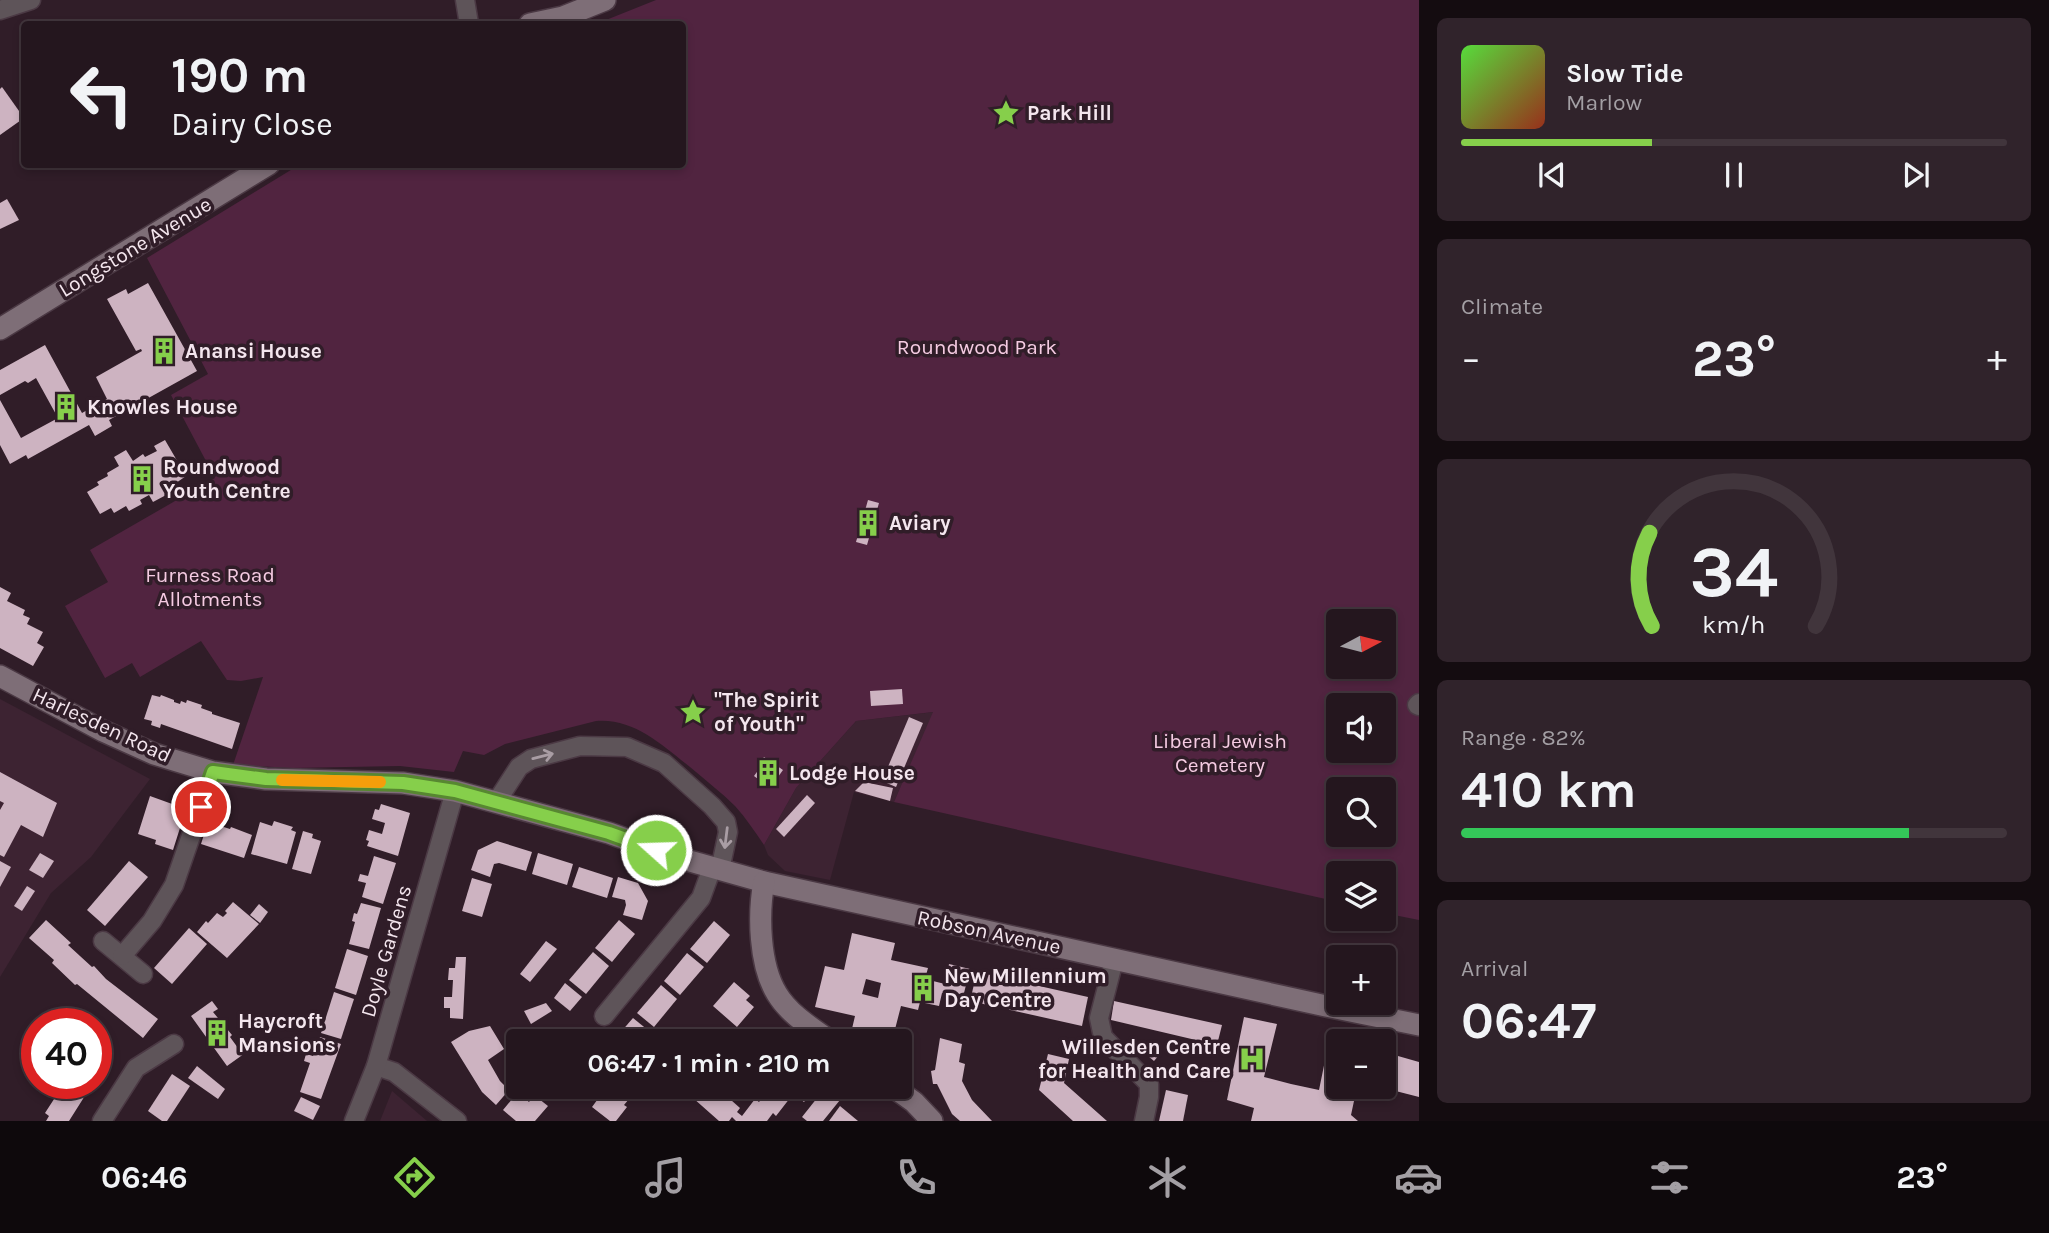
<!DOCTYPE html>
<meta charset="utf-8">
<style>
:root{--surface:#24161e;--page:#30232b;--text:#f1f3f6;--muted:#a39fa4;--line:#41353c;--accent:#86cf4b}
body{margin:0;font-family:Karla,sans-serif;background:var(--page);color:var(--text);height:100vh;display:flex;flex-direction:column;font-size:26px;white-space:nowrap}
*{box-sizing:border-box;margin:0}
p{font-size:23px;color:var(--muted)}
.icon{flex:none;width:38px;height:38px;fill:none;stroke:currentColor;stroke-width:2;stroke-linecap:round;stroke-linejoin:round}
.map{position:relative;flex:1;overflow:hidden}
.drawer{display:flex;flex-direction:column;gap:18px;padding:18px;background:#140c10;width:630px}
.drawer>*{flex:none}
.top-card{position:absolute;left:21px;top:21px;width:665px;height:147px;border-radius:7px;box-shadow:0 4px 10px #0003,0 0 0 2px var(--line);background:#24161e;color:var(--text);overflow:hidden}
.needle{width:46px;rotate:83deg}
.controls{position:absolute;left:1326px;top:609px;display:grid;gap:14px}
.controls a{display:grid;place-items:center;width:70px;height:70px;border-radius:7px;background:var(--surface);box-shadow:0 4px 10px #0003,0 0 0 2px var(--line);font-size:35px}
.speed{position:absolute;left:21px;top:1008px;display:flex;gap:14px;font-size:35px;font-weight:700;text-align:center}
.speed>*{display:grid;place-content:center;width:91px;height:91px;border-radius:50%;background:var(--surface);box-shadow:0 4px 10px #0003,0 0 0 2px var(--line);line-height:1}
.speed .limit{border:10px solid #d22;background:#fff;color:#111}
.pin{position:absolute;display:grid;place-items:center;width:60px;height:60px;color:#fff;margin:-30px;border:4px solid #fff;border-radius:50%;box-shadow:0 2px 7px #0007}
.me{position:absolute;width:77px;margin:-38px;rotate:290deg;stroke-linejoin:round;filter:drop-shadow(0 0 5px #0008)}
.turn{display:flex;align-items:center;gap:24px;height:147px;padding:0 35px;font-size:32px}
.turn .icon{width:91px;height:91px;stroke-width:2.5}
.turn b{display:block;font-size:49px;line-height:60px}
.big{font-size:52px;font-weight:700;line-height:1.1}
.drawer .tile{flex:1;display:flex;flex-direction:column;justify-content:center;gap:10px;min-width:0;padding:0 24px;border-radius:10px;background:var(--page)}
.drawer .dial{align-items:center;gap:0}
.dial svg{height:182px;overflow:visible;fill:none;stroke:var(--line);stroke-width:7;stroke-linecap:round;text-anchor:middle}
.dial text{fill:var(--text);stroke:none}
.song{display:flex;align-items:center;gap:21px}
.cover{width:84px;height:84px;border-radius:10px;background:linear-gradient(135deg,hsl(110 70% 55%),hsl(10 70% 35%))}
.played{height:7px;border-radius:4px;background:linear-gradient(90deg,var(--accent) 35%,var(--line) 35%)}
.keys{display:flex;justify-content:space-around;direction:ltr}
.heat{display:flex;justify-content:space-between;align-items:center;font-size:38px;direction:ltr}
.charge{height:10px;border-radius:5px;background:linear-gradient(90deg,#34c759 82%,var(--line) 0)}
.trip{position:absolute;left:506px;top:1029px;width:406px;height:70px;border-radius:7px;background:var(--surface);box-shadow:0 4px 10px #0003,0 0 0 2px var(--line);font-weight:700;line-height:70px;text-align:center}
.tabs{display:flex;height:112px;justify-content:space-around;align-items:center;background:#0e090c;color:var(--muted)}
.tabs .icon{width:49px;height:49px}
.tabs .current{color:var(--accent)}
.tabs b{font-size:32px;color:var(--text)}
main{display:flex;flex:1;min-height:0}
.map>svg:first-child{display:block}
.built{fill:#3d2332}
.green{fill:#512440;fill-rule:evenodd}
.building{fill:#cdb3c1;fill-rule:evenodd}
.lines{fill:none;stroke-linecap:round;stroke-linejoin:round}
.street-casing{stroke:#4b3944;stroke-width:21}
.secondary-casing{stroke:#4b3944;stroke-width:24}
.street{stroke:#5e5459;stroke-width:18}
.secondary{stroke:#7e6e77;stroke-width:21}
.oneway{stroke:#a99da4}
.route-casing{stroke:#578731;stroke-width:18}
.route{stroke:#86cf4b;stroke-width:12}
.slow{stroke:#f59e0b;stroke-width:12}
.labels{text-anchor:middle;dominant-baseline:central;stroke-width:7;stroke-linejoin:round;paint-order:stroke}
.poi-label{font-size:21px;font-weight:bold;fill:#f4e6ee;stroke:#301d28;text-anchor:start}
.street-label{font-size:21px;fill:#f4e6ee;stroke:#301d28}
.park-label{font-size:21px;fill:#f5cbe2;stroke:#301d28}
</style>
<main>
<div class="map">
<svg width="1419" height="1121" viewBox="0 0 1419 1121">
<rect width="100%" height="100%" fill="#301d28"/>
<!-- built -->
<g class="built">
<polygon points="0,699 150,779 91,857 51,893 0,977"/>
<polygon points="934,712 894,802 854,792 830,880 785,871 768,855 764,845 796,788 856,721"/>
<polygon points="392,1091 427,1121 380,1121"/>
</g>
<!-- green -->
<path class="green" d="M 656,0 L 1419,0 L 1419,920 L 1384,913 L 1384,873 L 1339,873 L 1339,902 L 894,802 L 933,712 L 856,721 L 796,788 L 764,845 C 755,832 746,818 735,806 C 721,792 705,780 690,767 C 662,745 634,718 596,721 L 505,744 L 484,755 L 463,751 L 454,772 L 400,766 L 293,768 L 233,765 L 263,677 L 241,681 L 227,680 L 201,641 L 140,677 L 132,663 L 105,678 L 65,606 L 108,582 L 90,550 L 215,478 L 171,395 L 208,374 L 147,258 L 299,165 L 682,164 L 682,24 L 596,24 ZM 1339,621 L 1384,621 L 1384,667 L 1339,667 ZM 1339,705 L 1384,705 L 1384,751 L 1339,751 ZM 1339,789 L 1384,789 L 1384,835 L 1339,835 Z"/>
<!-- building -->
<g class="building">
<polygon points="2,87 24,118 0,135 0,89"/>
<polygon points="7,199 19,220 0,229 0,203"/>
<polygon points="148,283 197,371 109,420 112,426 95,436 89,425 28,459 26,455 10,464 0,445 0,400 21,438 58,418 36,378 28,383 25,381 0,395 0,370 45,345 82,413 107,399 96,377 142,351 141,349 136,351 107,299 126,289 128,294"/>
<polygon points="165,440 186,476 166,490 168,494 153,502 149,495 140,500 142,504 129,511 126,506 114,513 111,508 100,514 87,492 99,485 97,482 108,476 107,473 119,466 114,457 126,450 133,461 143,454 145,457 157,451 154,446"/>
<polygon points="868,500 879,503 867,545 856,542"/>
<polygon points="0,587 11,593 7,601 25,610 23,615 30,618 27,624 43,632 37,643 44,647 33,666 0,648"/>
<polygon points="902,689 903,704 871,706 870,691"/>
<polygon points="152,695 160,697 161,695 174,700 174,702 180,704 181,701 186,703 187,700 202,705 201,708 212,712 212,714 240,723 232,749 161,724 160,728 151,725 152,721 144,719"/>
<polygon points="909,717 923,723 896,787 882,781"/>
<polygon points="764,757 783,770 770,788 754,776 762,765 760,763"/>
<polygon points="0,772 57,803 43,837 21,825 4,857 0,855 0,810 4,803 0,801"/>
<polygon points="864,782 893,788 890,801 855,791"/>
<polygon points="807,795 815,803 784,837 776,829"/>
<polygon points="150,796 186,809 173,850 155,844 156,840 138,834"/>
<polygon points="381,804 410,813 398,856 367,846 369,841 366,840 369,830 382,834 385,823 372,819 375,809 379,810"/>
<polygon points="274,821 293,827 291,830 296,832 287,864 251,854 260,822 272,826"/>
<polygon points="208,822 230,829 231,827 252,835 244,858 201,844"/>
<polygon points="303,831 313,834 312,838 321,841 311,874 292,869"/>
<polygon points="497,841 532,852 526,871 499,863 494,864 490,877 471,870 478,850"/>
<polygon points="40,853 54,861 43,878 29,870"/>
<polygon points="538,853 573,864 567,885 532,874"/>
<polygon points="374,856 396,863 383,904 362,897 366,883 358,881 360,874 368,876"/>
<polygon points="0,861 11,867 0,887"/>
<polygon points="129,861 148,877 105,926 87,910"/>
<polygon points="579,867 613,878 607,898 572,887"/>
<polygon points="618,877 638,883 648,901 642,920 623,915 626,905 625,900 612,897"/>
<polygon points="472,878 492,884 482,917 462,911"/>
<polygon points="27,886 35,891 22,911 14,906"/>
<polygon points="233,902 259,924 227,958 197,932 206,921 208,923 217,913 223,917 227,913 225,911"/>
<polygon points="361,903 381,908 369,949 349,944 355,922 352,921 354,913 357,914"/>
<polygon points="259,904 268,912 260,923 250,915"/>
<polygon points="46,920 71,943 68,945 92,967 94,966 106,979 158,1019 143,1038 77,984 75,985 52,963 54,960 29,938"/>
<polygon points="619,920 635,934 612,962 595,948"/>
<polygon points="714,921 730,935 707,963 690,949"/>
<polygon points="189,928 207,944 172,984 154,968"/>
<path d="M 852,933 L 895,943 L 891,960 L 928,968 L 925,979 L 945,984 L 949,964 L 970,969 L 963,997 L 965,998 L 963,1008 L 945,1004 L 948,994 L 942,993 L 939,1006 L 920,1002 L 918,1010 L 901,1006 L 892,1041 L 851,1033 L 855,1016 L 815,1007 L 825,966 L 844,970 ZM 866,979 L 881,983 L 878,998 L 862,994 Z"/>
<polygon points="546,941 557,949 530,982 520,974"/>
<polygon points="347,949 368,956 356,995 335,988"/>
<polygon points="593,952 609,966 586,994 569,980"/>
<polygon points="687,953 704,967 680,995 664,981"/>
<polygon points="456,957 466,957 463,1019 450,1018 450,1008 444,1008 444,997 452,997 453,980 448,980 449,968 455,968"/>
<polygon points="977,972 1088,997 1082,1026 970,1001"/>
<polygon points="734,982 750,996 746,1000 754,1007 737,1027 713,1006"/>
<polygon points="565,983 582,997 570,1011 554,998"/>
<polygon points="661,985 677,999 654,1027 637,1013"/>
<polygon points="334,992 354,999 341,1039 321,1033"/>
<polygon points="212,1001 218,1009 213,1012 232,1035 230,1037 238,1048 243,1044 248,1051 227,1066 191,1016"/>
<polygon points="1114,1001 1222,1025 1217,1045 1111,1020"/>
<polygon points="546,1003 552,1011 531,1024 524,1011"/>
<polygon points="1244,1017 1277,1024 1264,1077 1291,1084 1319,1090 1330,1036 1345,1041 1339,1041 1339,1087 1357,1087 1351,1115 1358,1121 1251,1121 1254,1108 1227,1100"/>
<polygon points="633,1018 649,1031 641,1041 613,1041"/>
<polygon points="490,1026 504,1049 488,1060 500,1081 509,1090 496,1105 482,1092 451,1042 469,1031"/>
<polygon points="320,1037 341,1044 321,1099 300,1092 310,1063 304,1061 306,1054 313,1056"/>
<polygon points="940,1038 962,1044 959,1062 965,1064 962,1081 972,1100 992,1121 960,1121 952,1114 937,1084 933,1084 931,1071 935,1070"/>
<polygon points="1146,1044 1159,1055 1154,1061 1141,1050"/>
<polygon points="1384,1052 1419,1062 1419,1097 1384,1088"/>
<polygon points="97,1053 106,1059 103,1064 105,1065 96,1078"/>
<polygon points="1048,1054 1069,1059 1064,1083 1107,1121 1073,1121 1039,1090"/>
<polygon points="197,1066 225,1089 218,1099 188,1078"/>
<polygon points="172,1074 190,1086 167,1121 162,1121 148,1111"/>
<polygon points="64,1083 93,1083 69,1121 46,1121 49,1116 45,1113 56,1096 60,1098 63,1094 65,1089 62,1087"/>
<polygon points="702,1087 712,1087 715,1089 718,1087 722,1090 727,1087 731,1090 728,1094 733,1098 731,1100 740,1108 737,1112 742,1116 755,1099 759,1102 771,1087 777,1090 779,1087 817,1087 804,1102 789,1091 786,1095 790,1098 776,1116 773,1113 767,1121 736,1121 732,1117 729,1121 719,1121 693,1098"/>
<polygon points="606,1088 614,1094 617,1090 629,1099 624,1105 627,1107 616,1121 610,1121 592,1107"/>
<polygon points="825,1088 840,1100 823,1121 807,1121 802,1117"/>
<polygon points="1166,1090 1188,1095 1183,1121 1159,1121"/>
<polygon points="518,1092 529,1102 534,1095 548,1106 535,1121 516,1121 503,1110"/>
<polygon points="301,1097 320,1106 313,1120 294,1111"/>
<polygon points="840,1106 858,1121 829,1121"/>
</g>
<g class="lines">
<defs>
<g id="street">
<polyline points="465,0 469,24"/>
<polyline points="0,10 31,0"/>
<polyline points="1419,703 1417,705 1419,706"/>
<polyline points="497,801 519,767 531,759 580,746 627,747 664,763 712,806 726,822 728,832 720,870"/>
<polyline points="103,941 143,974"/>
<polyline points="122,956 152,921 174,885 213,772"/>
<polyline points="1114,960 1099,1018 1103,1037 1149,1084 1149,1097 1144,1121"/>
<polyline points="604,1016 701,898 712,868"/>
<polyline points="376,1066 394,1072 457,1121"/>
<polyline points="102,1121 136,1068 174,1044"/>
<polyline points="354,1121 376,1066 455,791"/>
</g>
<g id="secondary">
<polyline points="530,24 563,17 605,0"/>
<polyline points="0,329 269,164"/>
<polyline points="0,676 103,731 154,754 213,772 266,779 403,783 455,791 609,833 679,858 764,882 1326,1006 1419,1025"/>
<path d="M 764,882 C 758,914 759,965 777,994 C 789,1014 812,1028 830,1041"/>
<polyline points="893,1087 914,1102 932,1121"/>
</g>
</defs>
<!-- street casing -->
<use href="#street" class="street-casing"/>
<!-- secondary casing -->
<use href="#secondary" class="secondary-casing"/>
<!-- street -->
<use href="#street" class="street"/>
<!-- secondary -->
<use href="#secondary" class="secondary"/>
</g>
<!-- one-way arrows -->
<defs><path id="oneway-shaft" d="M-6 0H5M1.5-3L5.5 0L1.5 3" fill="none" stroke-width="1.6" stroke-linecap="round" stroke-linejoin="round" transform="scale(1.75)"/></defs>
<g class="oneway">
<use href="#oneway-shaft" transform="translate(543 756) rotate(-14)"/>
<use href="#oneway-shaft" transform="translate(726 838) rotate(97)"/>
</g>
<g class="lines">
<defs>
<polyline id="route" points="201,807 213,772 266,779 403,783 455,791 609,833 656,850"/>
</defs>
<!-- route casing -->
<use href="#route" class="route-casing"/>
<!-- route -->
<use href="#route" class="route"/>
<!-- slow -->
<polyline class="slow" points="282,780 380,782"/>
</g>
<!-- icons -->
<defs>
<symbol id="sight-bare" viewBox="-9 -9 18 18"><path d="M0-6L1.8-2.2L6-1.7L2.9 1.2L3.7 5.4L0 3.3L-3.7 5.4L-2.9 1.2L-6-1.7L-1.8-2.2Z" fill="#86cf4b" stroke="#301d28" stroke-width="2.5" paint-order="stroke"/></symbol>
<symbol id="building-bare" viewBox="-9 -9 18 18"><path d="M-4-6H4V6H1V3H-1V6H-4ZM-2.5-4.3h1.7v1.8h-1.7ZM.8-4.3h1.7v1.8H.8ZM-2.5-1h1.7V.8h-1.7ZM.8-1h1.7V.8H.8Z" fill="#86cf4b" stroke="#301d28" stroke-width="2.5" paint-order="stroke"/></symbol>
<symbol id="hospital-bare" viewBox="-9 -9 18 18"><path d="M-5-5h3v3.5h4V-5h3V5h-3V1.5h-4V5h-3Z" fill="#86cf4b" stroke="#301d28" stroke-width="2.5" paint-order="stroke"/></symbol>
</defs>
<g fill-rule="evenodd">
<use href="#sight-bare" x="987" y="94" width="38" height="38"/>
<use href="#building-bare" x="145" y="332" width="38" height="38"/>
<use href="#building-bare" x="47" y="388" width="38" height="38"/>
<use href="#building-bare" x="123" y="460" width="38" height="38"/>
<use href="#building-bare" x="849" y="504" width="38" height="38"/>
<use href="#sight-bare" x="674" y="693" width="38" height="38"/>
<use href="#building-bare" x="749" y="754" width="38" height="38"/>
<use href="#building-bare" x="904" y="969" width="38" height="38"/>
<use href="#building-bare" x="198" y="1014" width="38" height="38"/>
<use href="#hospital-bare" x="1233" y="1040" width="38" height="38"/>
</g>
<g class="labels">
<!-- poi labels -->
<g class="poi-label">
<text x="1027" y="113">Park Hill</text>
<text x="185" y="351">Anansi House</text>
<text x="87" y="407">Knowles House</text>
<text x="163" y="467">Roundwood<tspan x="163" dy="24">Youth Centre</tspan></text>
<text x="889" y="523">Aviary</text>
<text x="714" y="700">"The Spirit<tspan x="714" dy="24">of Youth"</tspan></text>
<text x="789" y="773">Lodge House</text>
<text x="944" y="976">New Millennium<tspan x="944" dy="24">Day Centre</tspan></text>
<text x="238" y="1021">Haycroft<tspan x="238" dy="24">Mansions</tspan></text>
<text x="1231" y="1047" text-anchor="end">Willesden Centre<tspan x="1231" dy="24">for Health and Care</tspan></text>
</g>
<!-- street labels -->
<g class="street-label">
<text transform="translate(135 247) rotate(-31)">Longstone Avenue</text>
<text transform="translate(102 725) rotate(25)">Harlesden Road</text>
<text transform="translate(989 932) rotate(12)">Robson Avenue</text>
<text transform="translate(386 951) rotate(-74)">Doyle Gardens</text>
</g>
<!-- park labels -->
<g class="park-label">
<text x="977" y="347">Roundwood Park</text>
<text x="210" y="575">Furness Road<tspan x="210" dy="24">Allotments</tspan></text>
<text x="1220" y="741">Liberal Jewish<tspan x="1220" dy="24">Cemetery</tspan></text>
</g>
</g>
</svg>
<div class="controls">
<a><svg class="needle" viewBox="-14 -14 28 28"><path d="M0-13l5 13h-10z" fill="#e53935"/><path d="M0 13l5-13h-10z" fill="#a39fa4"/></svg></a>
<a><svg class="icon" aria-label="sound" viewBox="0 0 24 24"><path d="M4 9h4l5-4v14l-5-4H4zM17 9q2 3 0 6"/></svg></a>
<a><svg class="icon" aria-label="search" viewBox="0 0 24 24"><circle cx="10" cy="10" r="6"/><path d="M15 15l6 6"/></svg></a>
<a><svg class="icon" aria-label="layers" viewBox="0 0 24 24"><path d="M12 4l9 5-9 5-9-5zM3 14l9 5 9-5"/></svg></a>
<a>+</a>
<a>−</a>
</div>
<div class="speed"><div class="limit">40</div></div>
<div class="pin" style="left:201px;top:807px;background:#d93025"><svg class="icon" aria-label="arrive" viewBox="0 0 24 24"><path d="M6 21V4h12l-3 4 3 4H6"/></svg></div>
<svg class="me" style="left:656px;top:850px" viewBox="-20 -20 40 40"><circle r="17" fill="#86cf4b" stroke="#fff" stroke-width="3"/><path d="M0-11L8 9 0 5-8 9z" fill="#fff"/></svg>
<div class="trip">06:47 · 1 min · 210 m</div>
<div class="top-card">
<div class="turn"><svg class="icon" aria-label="left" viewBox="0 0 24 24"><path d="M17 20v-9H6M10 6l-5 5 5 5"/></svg><div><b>190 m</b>Dairy Close</div></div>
</div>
</div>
<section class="drawer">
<div class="tile">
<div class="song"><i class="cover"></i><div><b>Slow Tide</b><p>Marlow</p></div></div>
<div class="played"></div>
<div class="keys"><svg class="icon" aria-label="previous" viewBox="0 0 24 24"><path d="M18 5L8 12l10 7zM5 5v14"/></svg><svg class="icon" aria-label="pause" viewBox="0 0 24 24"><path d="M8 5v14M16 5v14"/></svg><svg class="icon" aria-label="next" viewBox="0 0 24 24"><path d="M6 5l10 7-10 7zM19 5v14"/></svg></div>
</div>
<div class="tile"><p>Climate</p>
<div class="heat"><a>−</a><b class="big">23°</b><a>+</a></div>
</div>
<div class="tile dial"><svg viewBox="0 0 100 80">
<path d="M14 69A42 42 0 1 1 86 69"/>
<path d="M14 69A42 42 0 0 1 13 28" stroke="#86cf4b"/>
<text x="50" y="56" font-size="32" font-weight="700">34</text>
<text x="50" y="72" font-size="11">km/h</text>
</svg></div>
<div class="tile"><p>Range · 82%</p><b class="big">410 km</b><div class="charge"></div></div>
<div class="tile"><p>Arrival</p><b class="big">06:47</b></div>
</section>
</main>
<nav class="tabs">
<b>06:46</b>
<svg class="icon current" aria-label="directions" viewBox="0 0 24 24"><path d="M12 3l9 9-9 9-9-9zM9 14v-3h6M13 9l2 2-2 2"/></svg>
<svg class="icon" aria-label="music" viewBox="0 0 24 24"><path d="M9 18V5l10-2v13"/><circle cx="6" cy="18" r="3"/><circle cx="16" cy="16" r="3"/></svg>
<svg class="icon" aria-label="phone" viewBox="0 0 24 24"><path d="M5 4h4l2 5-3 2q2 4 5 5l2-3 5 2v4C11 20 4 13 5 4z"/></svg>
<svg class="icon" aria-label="climate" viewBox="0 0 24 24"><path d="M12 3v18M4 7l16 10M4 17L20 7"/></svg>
<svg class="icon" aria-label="car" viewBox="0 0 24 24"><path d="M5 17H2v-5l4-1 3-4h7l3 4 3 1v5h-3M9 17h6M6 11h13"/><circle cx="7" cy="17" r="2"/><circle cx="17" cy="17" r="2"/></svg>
<svg class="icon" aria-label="filters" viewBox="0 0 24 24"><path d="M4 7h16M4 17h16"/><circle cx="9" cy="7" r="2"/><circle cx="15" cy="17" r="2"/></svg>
<b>23°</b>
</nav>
